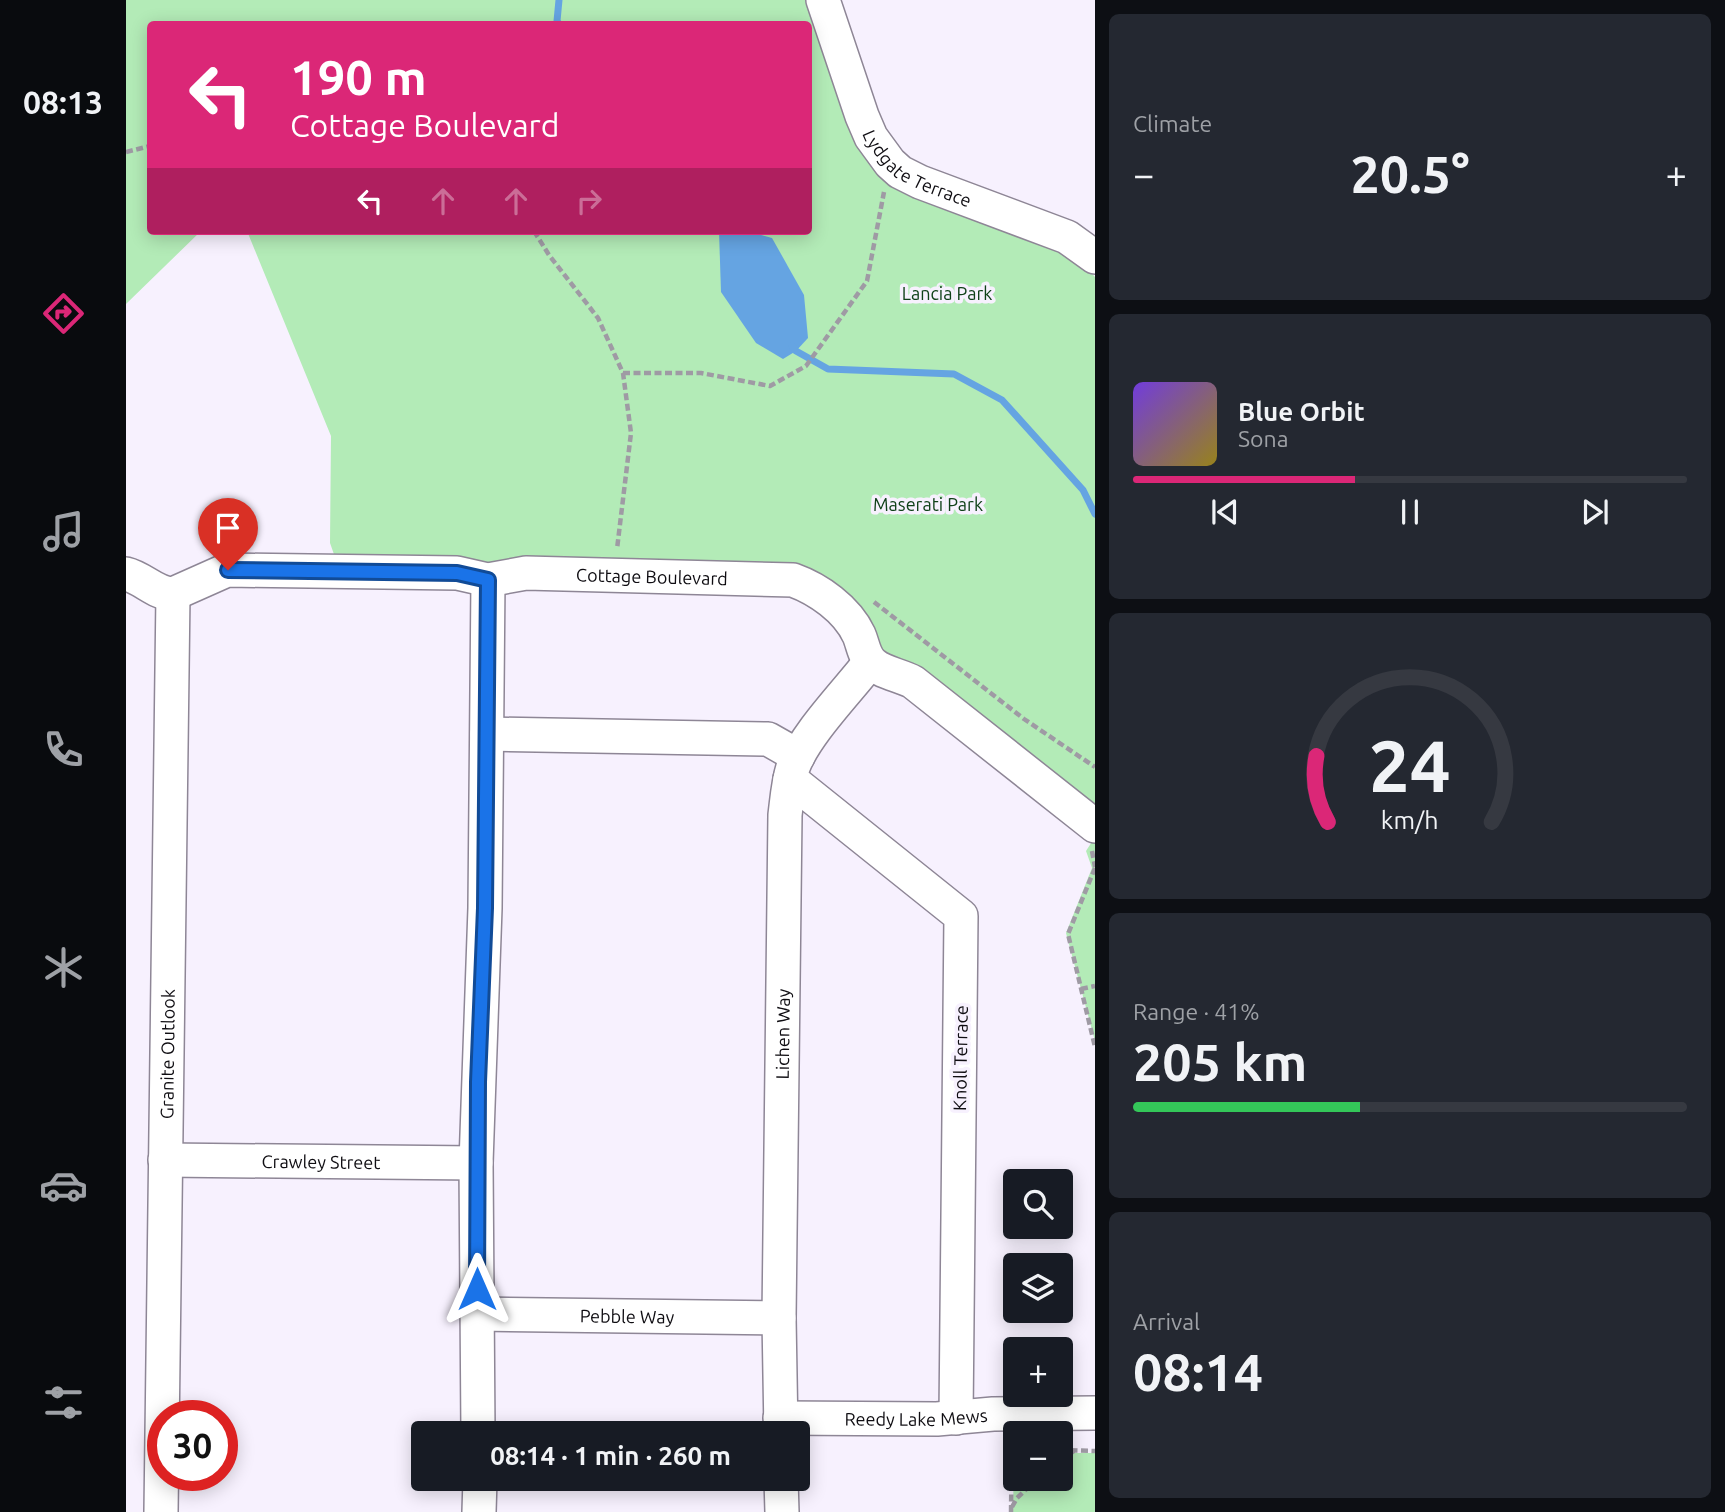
<!DOCTYPE html>
<meta charset="utf-8">
<style>
:root{--surface:#171b24;--page:#242831;--text:#f1f3f6;--muted:#9ea1a6;--line:#363941;--accent:#db2777}
body{margin:0;font-family:Ubuntu,sans-serif;background:var(--page);color:var(--text);height:100vh;display:flex;flex-direction:column;font-size:26px;white-space:nowrap}
*{box-sizing:border-box;margin:0}
p{font-size:23px;color:var(--muted)}
.icon{flex:none;width:38px;height:38px;fill:none;stroke:currentColor;stroke-width:2;stroke-linecap:round;stroke-linejoin:round}
.map{position:relative;flex:1;overflow:hidden}
.details{display:flex;flex-direction:column;gap:14px;padding:14px;background:#0d0f14;width:630px}
.details>*{flex:none}
.guide{position:absolute;left:21px;top:21px;width:665px;height:214px;border-radius:7px;box-shadow:0 4px 18px #0003;background:#db2777;color:#fff;overflow:hidden}
.controls{position:absolute;left:877px;top:1169px;display:grid;gap:14px}
.controls a{display:grid;place-items:center;width:70px;height:70px;border-radius:7px;background:var(--surface);box-shadow:0 4px 18px #0003;font-size:35px}
.speed{position:absolute;left:21px;top:1400px;display:flex;gap:14px;font-size:35px;font-weight:700;text-align:center}
.speed>*{display:grid;place-content:center;width:91px;height:91px;border-radius:50%;background:var(--surface);box-shadow:0 4px 18px #0003;line-height:1}
.speed .limit{border:10px solid #d22;background:#fff;color:#111}
.pin{position:absolute;display:grid;place-items:center;width:60px;height:60px;color:#fff;margin:-72px -30px;border-radius:50% 50% 50% 0;rotate:-45deg;box-shadow:0 0 7px #0007}
.pin .icon{rotate:45deg}
.me{position:absolute;width:77px;margin:-38px;rotate:0deg;stroke-linejoin:round;filter:drop-shadow(0 0 5px #0008)}
.turn{display:flex;align-items:center;gap:24px;height:147px;padding:0 28px;font-size:32px}
.turn .icon{width:91px;height:91px;stroke-width:2.5}
.turn b{display:block;font-size:49px;line-height:60px}
.lanes{display:flex;align-items:center;height:66px;padding:0 28px;background:#0003;justify-content:center;gap:35px;direction:ltr}
.lanes .off{opacity:.35}
.big{font-size:52px;font-weight:700;line-height:1.1}
.details .tile{flex:1;display:flex;flex-direction:column;justify-content:center;gap:10px;min-width:0;padding:0 24px;border-radius:10px;background:var(--page)}
.details .dial{align-items:center;gap:0}
.dial svg{height:182px;overflow:visible;fill:none;stroke:var(--line);stroke-width:7;stroke-linecap:round;text-anchor:middle}
.dial text{fill:var(--text);stroke:none}
.song{display:flex;align-items:center;gap:21px}
.cover{width:84px;height:84px;border-radius:10px;background:linear-gradient(135deg,hsl(260 70% 55%),hsl(50 70% 35%))}
.played{height:7px;border-radius:4px;background:linear-gradient(90deg,var(--accent) 40%,var(--line) 40%)}
.keys{display:flex;justify-content:space-around;direction:ltr}
.heat{display:flex;justify-content:space-between;align-items:center;font-size:38px;direction:ltr}
.charge{height:10px;border-radius:5px;background:linear-gradient(90deg,#34c759 41%,var(--line) 0)}
.trip{position:absolute;left:285px;top:1421px;width:399px;height:70px;border-radius:7px;background:var(--surface);box-shadow:0 4px 18px #0003;font-weight:700;line-height:70px;text-align:center}
main{display:flex;flex:1;min-height:0}
.menu{display:flex;flex-direction:column;width:126px;justify-content:space-around;align-items:center;background:#090b0e;color:var(--muted)}
.menu .icon{width:49px;height:49px}
.menu .on{color:var(--accent)}
.menu b{font-size:32px;color:var(--text)}
.map>svg:first-child{display:block}
.green{fill:#b3ebb7}
.water{fill:#65a4e2}
.lines{fill:none;stroke-linecap:round;stroke-linejoin:round}
.stream{stroke:#65a4e2;stroke-width:7}
.minor-casing{stroke:#8e8696;stroke-width:36}
.path{stroke:#9f9aa4;stroke-width:4.5;stroke-dasharray:7 3.5;stroke-linecap:butt}
.minor{stroke:#fff;stroke-width:33}
.route-casing{stroke:#114b97;stroke-width:18}
.route{stroke:#1a73e8;stroke-width:12}
.labels{text-anchor:middle;dominant-baseline:central;stroke-width:7;stroke-linejoin:round;paint-order:stroke}
.street-label{font-size:18px;fill:#0f0d12;stroke:#f7f1fe}
.park-label{font-size:18px;fill:#0f4018;stroke:#f7f1fe}
</style>
<main>
<nav class="menu">
<b>08:13</b>
<svg class="icon on" aria-label="directions" viewBox="0 0 24 24"><path d="M12 3l9 9-9 9-9-9zM9 14v-3h6M13 9l2 2-2 2"/></svg>
<svg class="icon" aria-label="music" viewBox="0 0 24 24"><path d="M9 18V5l10-2v13"/><circle cx="6" cy="18" r="3"/><circle cx="16" cy="16" r="3"/></svg>
<svg class="icon" aria-label="phone" viewBox="0 0 24 24"><path d="M5 4h4l2 5-3 2q2 4 5 5l2-3 5 2v4C11 20 4 13 5 4z"/></svg>
<svg class="icon" aria-label="climate" viewBox="0 0 24 24"><path d="M12 3v18M4 7l16 10M4 17L20 7"/></svg>
<svg class="icon" aria-label="car" viewBox="0 0 24 24"><path d="M5 17H2v-5l4-1 3-4h7l3 4 3 1v5h-3M9 17h6M6 11h13"/><circle cx="7" cy="17" r="2"/><circle cx="17" cy="17" r="2"/></svg>
<svg class="icon" aria-label="filters" viewBox="0 0 24 24"><path d="M4 7h16M4 17h16"/><circle cx="9" cy="7" r="2"/><circle cx="15" cy="17" r="2"/></svg>
</nav>
<div class="map">
<svg width="969" height="1512" viewBox="0 0 969 1512">
<rect width="100%" height="100%" fill="#f7f1fe"/>
<!-- green -->
<g class="green">
<polygon points="0,0 683,0 724,122 926,246 962,269 969,277 969,814 768,666 692,578 210,560 204,543 205,436 121,231 682,231 682,24 24,24 24,231 75,231 0,304"/>
<polygon points="969,837 969,1041 940,933 966,868 960,851"/>
<polygon points="888,1452 889,1479 934,1479 935,1453 969,1453 969,1512 887,1512"/>
</g>
<!-- water -->
<polygon class="water" points="593,231 620,231 646,238 678,295 682,338 670,351 657,359 630,343 595,292"/>
<g class="lines">
<!-- stream -->
<g class="stream">
<polyline points="433,0 431,21 433,24"/>
<polyline points="666,346 670,351 702,369 828,374 876,400 957,490 969,514"/>
</g>
<defs>
<g id="minor">
<path id="s1" d="M 697,0 L 736,116 L 745,137 L 764,163 L 774,172 L 794,182 L 941,237 L 969,257"/>
<path id="s2" d="M 0,574 C 17,578 30,594 47,594 L 101,570 L 331,573 L 362,580 L 400,573 L 667,580 C 692,589 721,609 733,635 C 737,644 738,657 747,664 C 757,673 774,675 787,682 L 969,826"/>
<polyline points="361,734 642,739 672,756"/>
<polyline points="664,779 835,916 830,1418"/>
<path id="s3" d="M 39,1160 L 350,1163"/>
<path id="s4" d="M 351,1314 L 653,1318"/>
<path id="s5" d="M 654,1418 L 811,1419 L 867,1414 L 969,1413"/>
<polyline points="352,1433 350,1163 359,908 362,580"/>
<path id="s6" d="M 655,1433 L 653,1318 L 659,815 C 661,799 662,783 667,767 C 680,733 721,692 744,662"/>
<polyline points="655,1479 656,1512"/>
<path id="s7" d="M 35,1512 L 47,594"/>
<polyline points="353,1512 354,1479"/>
</g>
</defs>
<!-- minor casing -->
<use href="#minor" class="minor-casing"/>
<!-- path -->
<g class="path">
<polyline points="0,152 24,146"/>
<polyline points="408,231 423,255 472,318 497,373 505,433 491,549"/>
<polyline points="497,373 575,373 644,386 680,366 741,281 758,192"/>
<polyline points="748,602 898,719 969,767"/>
<polyline points="966,851 969,867"/>
<polyline points="969,868 942,934 969,1047"/>
<polyline points="955,989 969,986"/>
<polyline points="934,1450 969,1451"/>
<polyline points="934,1461 948,1451"/>
<polyline points="886,1507 891,1498 911,1479"/>
<polyline points="885,1512 886,1439"/>
</g>
<!-- minor -->
<use href="#minor" class="minor"/>
</g>
<g class="lines">
<defs>
<polyline id="route" points="102,570 331,573 362,580 359,908 352,1082 351,1289"/>
</defs>
<!-- route casing -->
<use href="#route" class="route-casing"/>
<!-- route -->
<use href="#route" class="route"/>
</g>
<g class="labels">
<!-- street labels -->
<g class="street-label">
<text stroke="none"><textPath href="#s1" startOffset="203">Lydgate Terrace</textPath></text>
<text stroke="none"><textPath href="#s2" startOffset="537">Cottage Boulevard</textPath></text>
<text stroke="none"><textPath href="#s6" startOffset="399">Lichen Way</textPath></text>
<text stroke="none"><textPath href="#s7" startOffset="458">Granite Outlook</textPath></text>
<text transform="translate(834 1058) rotate(-89)">Knoll Terrace</text>
<text stroke="none"><textPath href="#s3" startOffset="156">Crawley Street</textPath></text>
<text stroke="none"><textPath href="#s4" startOffset="150">Pebble Way</textPath></text>
<text stroke="none"><textPath href="#s5" startOffset="136">Reedy Lake Mews</textPath></text>
</g>
<!-- park labels -->
<g class="park-label">
<text x="821" y="293">Lancia Park</text>
<text x="802" y="504">Maserati Park</text>
</g>
</g>
</svg>
<div class="controls">
<a><svg class="icon" aria-label="search" viewBox="0 0 24 24"><circle cx="10" cy="10" r="6"/><path d="M15 15l6 6"/></svg></a>
<a><svg class="icon" aria-label="layers" viewBox="0 0 24 24"><path d="M12 4l9 5-9 5-9-5zM3 14l9 5 9-5"/></svg></a>
<a>+</a>
<a>−</a>
</div>
<div class="speed"><div class="limit">30</div></div>
<div class="pin" style="left:102px;top:570px;background:#d93025"><svg class="icon" aria-label="arrive" viewBox="0 0 24 24"><path d="M6 21V4h12l-3 4 3 4H6"/></svg></div>
<svg class="me" style="left:351px;top:1289px" viewBox="-20 -20 40 40"><path d="M0-17L14 15 0 8-14 15z" fill="#1a73e8" stroke="#fff" stroke-width="4"/></svg>
<div class="trip">08:14 · 1 min · 260 m</div>
<div class="guide">
<div class="turn"><svg class="icon" aria-label="left" viewBox="0 0 24 24"><path d="M17 20v-9H6M10 6l-5 5 5 5"/></svg><div><b>190 m</b>Cottage Boulevard</div></div>
<div class="lanes"><svg class="icon" aria-label="left" viewBox="0 0 24 24"><path d="M17 20v-9H6M10 6l-5 5 5 5"/></svg><svg class="icon off" aria-label="ahead" viewBox="0 0 24 24"><path d="M12 20V5M6 11l6-6 6 6"/></svg><svg class="icon off" aria-label="ahead" viewBox="0 0 24 24"><path d="M12 20V5M6 11l6-6 6 6"/></svg><svg class="icon off" aria-label="right" viewBox="0 0 24 24"><path d="M7 20v-9h11M14 6l5 5-5 5"/></svg></div>
</div>
</div>
<section class="details">
<div class="tile"><p>Climate</p>
<div class="heat"><a>−</a><b class="big">20.5°</b><a>+</a></div>
</div>
<div class="tile">
<div class="song"><i class="cover"></i><div><b>Blue Orbit</b><p>Sona</p></div></div>
<div class="played"></div>
<div class="keys"><svg class="icon" aria-label="previous" viewBox="0 0 24 24"><path d="M18 5L8 12l10 7zM5 5v14"/></svg><svg class="icon" aria-label="pause" viewBox="0 0 24 24"><path d="M8 5v14M16 5v14"/></svg><svg class="icon" aria-label="next" viewBox="0 0 24 24"><path d="M6 5l10 7-10 7zM19 5v14"/></svg></div>
</div>
<div class="tile dial"><svg viewBox="0 0 100 80">
<path d="M14 69A42 42 0 1 1 86 69"/>
<path d="M14 69A42 42 0 0 1 9 40" stroke="#db2777"/>
<text x="50" y="56" font-size="32" font-weight="700">24</text>
<text x="50" y="72" font-size="11">km/h</text>
</svg></div>
<div class="tile"><p>Range · 41%</p><b class="big">205 km</b><div class="charge"></div></div>
<div class="tile"><p>Arrival</p><b class="big">08:14</b></div>
</section>
</main>
